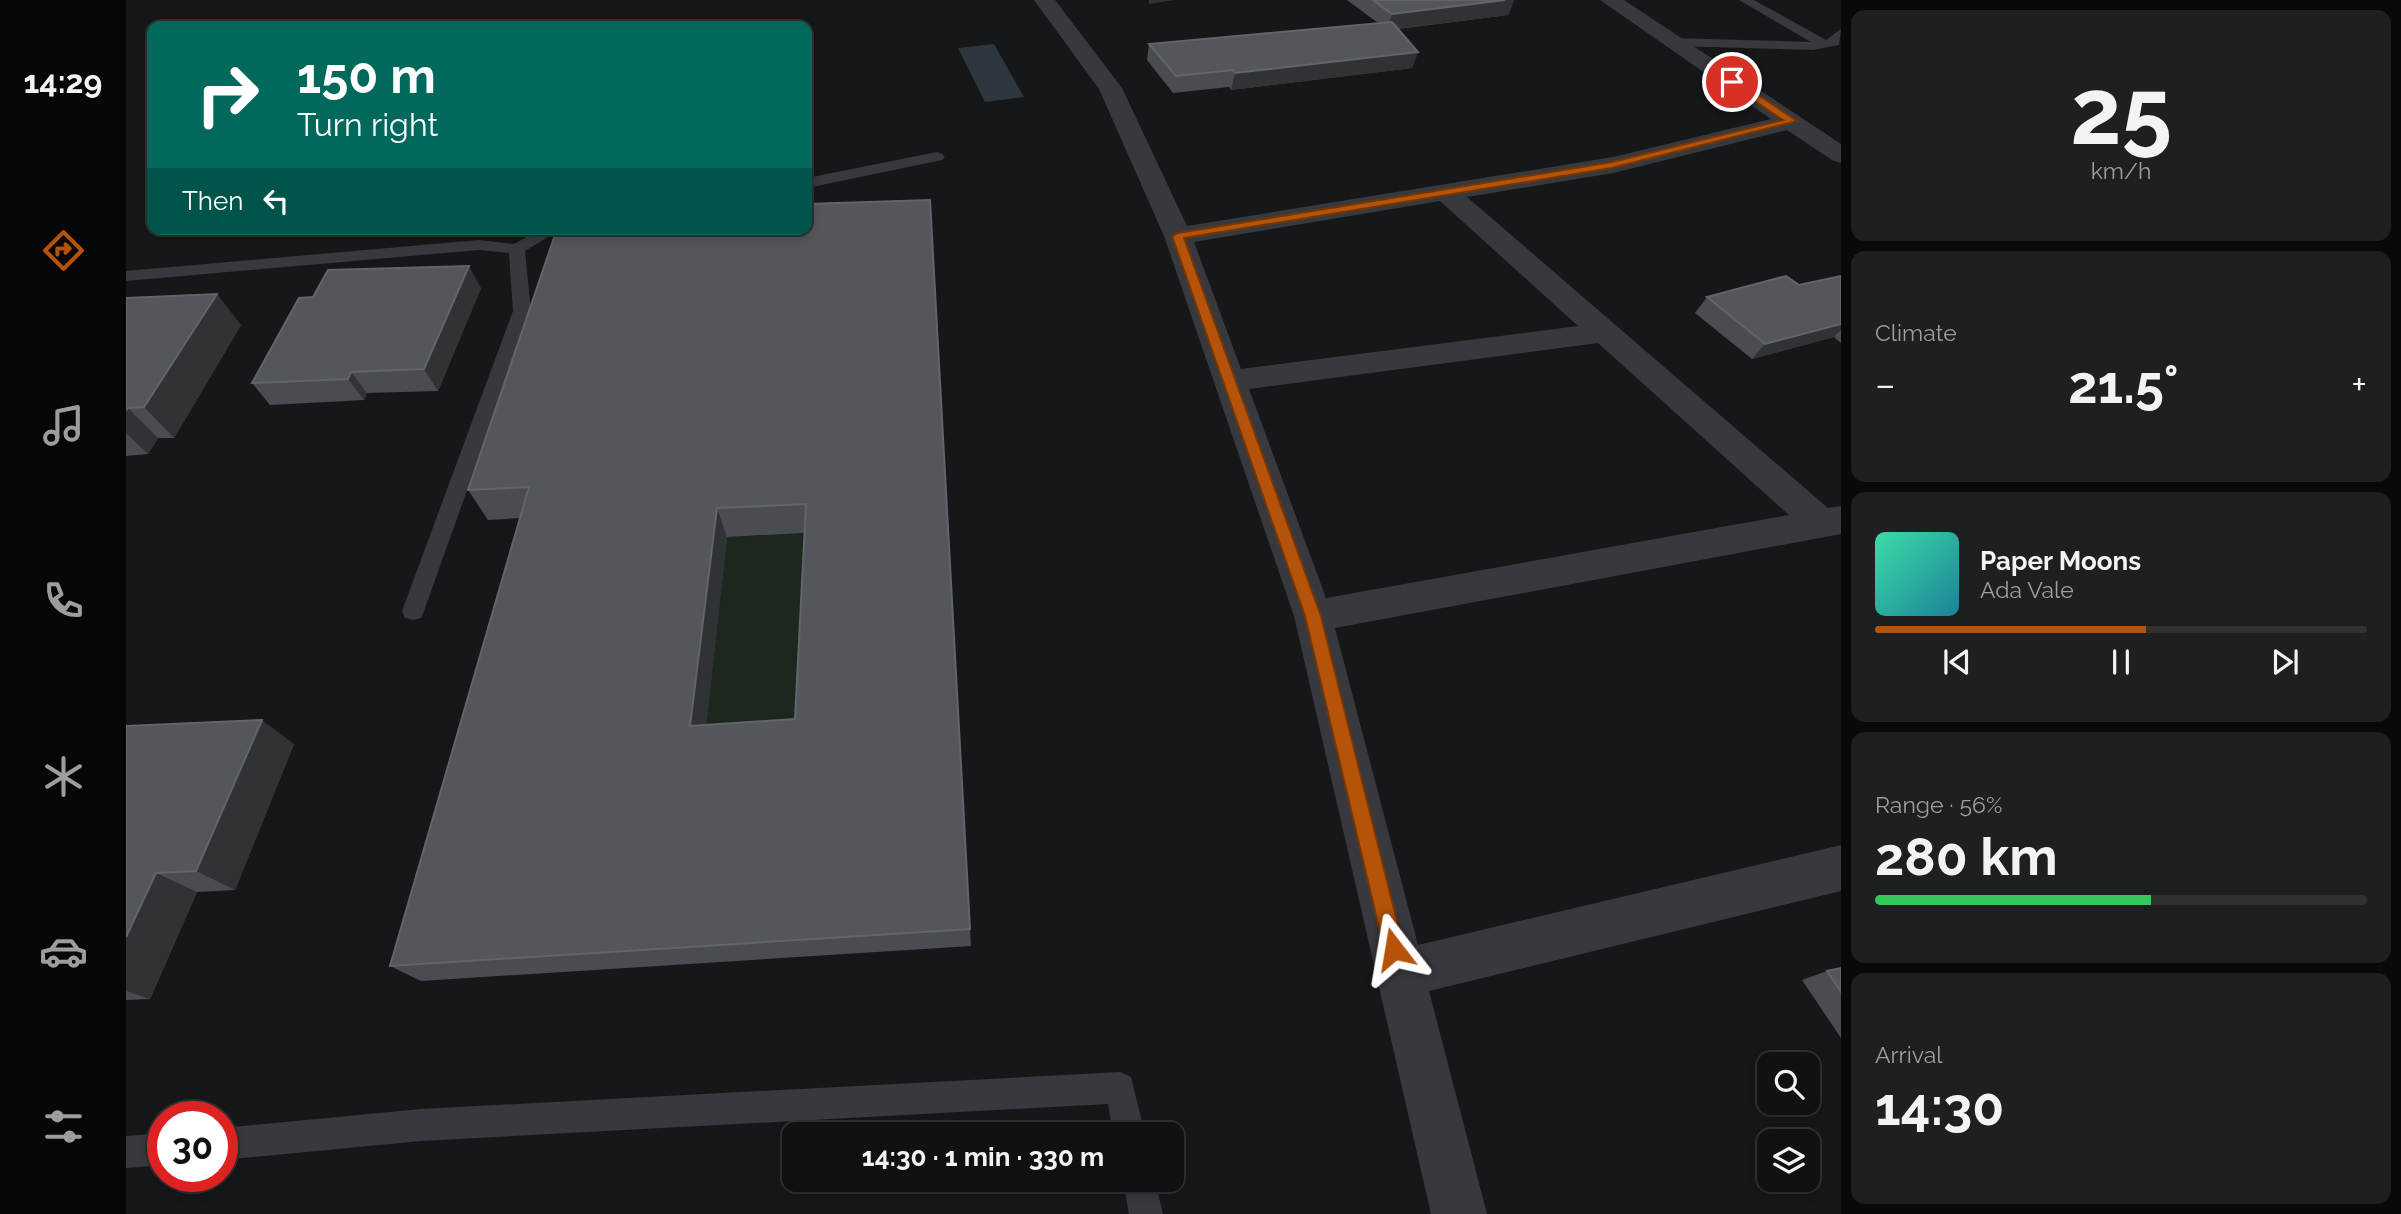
<!DOCTYPE html>
<meta charset="utf-8">
<style>
:root{--surface:#101113;--page:#1e1f21;--text:#f1f3f6;--muted:#9c9da0;--line:#303133;--accent:#b45309}
body{margin:0;font-family:Raleway,sans-serif;background:var(--page);color:var(--text);height:100vh;display:flex;flex-direction:column;font-size:26px;white-space:nowrap}
*{box-sizing:border-box;margin:0}
p{font-size:23px;color:var(--muted)}
.icon{flex:none;width:38px;height:38px;fill:none;stroke:currentColor;stroke-width:2;stroke-linecap:round;stroke-linejoin:round}
.map{position:relative;flex:1;overflow:hidden}
.panel{display:flex;flex-direction:column;gap:10px;padding:10px;background:#09090a;width:560px}
.panel>*{flex:none}
.hud{position:absolute;left:21px;top:21px;width:665px;height:214px;border-radius:14px;box-shadow:0 4px 10px #0003,0 0 0 2px var(--line);background:#00695c;color:#fff;overflow:hidden}
.buttons{position:absolute;left:1631px;top:1052px;display:grid;gap:14px}
.buttons a{display:grid;place-items:center;width:63px;height:63px;border-radius:14px;background:var(--surface);box-shadow:0 4px 10px #0003,0 0 0 2px var(--line);font-size:35px}
.speed{position:absolute;left:21px;top:1101px;display:flex;gap:14px;font-size:35px;font-weight:700;text-align:center}
.speed>*{display:grid;place-content:center;width:91px;height:91px;border-radius:50%;background:var(--surface);box-shadow:0 4px 10px #0003,0 0 0 2px var(--line);line-height:1}
.speed .limit{border:10px solid #d22;background:#fff;color:#111}
.pin{position:absolute;display:grid;place-items:center;width:60px;height:60px;color:#fff;margin:-30px;border:4px solid #fff;border-radius:50%;box-shadow:0 2px 7px #0007}
.me{position:absolute;width:77px;margin:-38px;rotate:346deg;stroke-linejoin:round;filter:drop-shadow(0 0 5px #0008)}
.turn{display:flex;align-items:center;gap:24px;height:147px;padding:0 35px;font-size:32px}
.turn .icon{width:91px;height:91px;stroke-width:2.5}
.turn b{display:block;font-size:49px;line-height:60px}
.then{display:flex;align-items:center;height:66px;padding:0 35px;background:#0003;gap:14px;font-size:26px}
.big{font-size:52px;font-weight:700;line-height:1.1}
.panel .widget{flex:1;display:flex;flex-direction:column;justify-content:center;gap:10px;min-width:0;padding:0 24px;border-radius:14px;background:var(--page)}
.panel .dial{align-items:center;gap:0}
.dial b{font-size:91px;line-height:1}
.song{display:flex;align-items:center;gap:21px}
.cover{width:84px;height:84px;border-radius:10px;background:linear-gradient(135deg,hsl(160 70% 55%),hsl(190 70% 35%))}
.played{height:7px;border-radius:4px;background:linear-gradient(90deg,var(--accent) 55%,var(--line) 55%)}
.keys{display:flex;justify-content:space-around;direction:ltr}
.heat{display:flex;justify-content:space-between;align-items:center;font-size:38px;direction:ltr}
.charge{height:10px;border-radius:5px;background:linear-gradient(90deg,#34c759 56%,var(--line) 0)}
.trip{position:absolute;left:656px;top:1122px;width:402px;height:70px;border-radius:14px;background:var(--surface);box-shadow:0 4px 10px #0003,0 0 0 2px var(--line);font-weight:700;line-height:70px;text-align:center}
main{display:flex;flex:1;min-height:0}
.tabs{display:flex;flex-direction:column;width:126px;justify-content:space-around;align-items:center;background:#060708;color:var(--muted)}
.tabs .icon{width:49px;height:49px}
.tabs .on{color:var(--accent)}
.tabs b{font-size:32px;color:var(--text)}
.map>svg:first-child{display:block}
.green{fill:#1e271e}
.water{fill:#2c383d}
.lines{fill:none;stroke-linecap:round;stroke-linejoin:round}
.lane{fill:#37393e;fill-rule:evenodd}
.street{fill:#37393e;fill-rule:evenodd}
.wall{fill:#494c51;fill-rule:evenodd}
.shaded-wall{fill:#303336}
.building{fill:#53575c;stroke:#61656b;stroke-width:2;fill-rule:evenodd}
.route{fill:#b45309;stroke:#753606;stroke-width:2}
</style>
<main>
<nav class="tabs">
<b>14:29</b>
<svg class="icon on" aria-label="directions" viewBox="0 0 24 24"><path d="M12 3l9 9-9 9-9-9zM9 14v-3h6M13 9l2 2-2 2"/></svg>
<svg class="icon" aria-label="music" viewBox="0 0 24 24"><path d="M9 18V5l10-2v13"/><circle cx="6" cy="18" r="3"/><circle cx="16" cy="16" r="3"/></svg>
<svg class="icon" aria-label="phone" viewBox="0 0 24 24"><path d="M5 4h4l2 5-3 2q2 4 5 5l2-3 5 2v4C11 20 4 13 5 4z"/></svg>
<svg class="icon" aria-label="climate" viewBox="0 0 24 24"><path d="M12 3v18M4 7l16 10M4 17L20 7"/></svg>
<svg class="icon" aria-label="car" viewBox="0 0 24 24"><path d="M5 17H2v-5l4-1 3-4h7l3 4 3 1v5h-3M9 17h6M6 11h13"/><circle cx="7" cy="17" r="2"/><circle cx="17" cy="17" r="2"/></svg>
<svg class="icon" aria-label="filters" viewBox="0 0 24 24"><path d="M4 7h16M4 17h16"/><circle cx="9" cy="7" r="2"/><circle cx="15" cy="17" r="2"/></svg>
</nav>
<div class="map">
<svg width="1715" height="1214" viewBox="0 0 1715 1214">
<rect width="100%" height="100%" fill="#161719"/>
<!-- green -->
<polygon class="green" points="687,533 678,744 578,750 601,537"/>
<!-- water -->
<polygon class="water" points="868,44 898,97 859,102 832,48"/>
<g class="lines">
<!-- lane -->
<g class="lane">
<polygon points="1613,0 1628,0 1700,40 1715,29 1713,45 1687,50 1547,46 1540,42 1547,38 1685,42"/>
<polygon points="811,152 816,154 819,157 816,160 681,188 681,178"/>
<polygon points="415,229 435,229 399,251 405,311 298,611 295,618 287,620 279,618 276,611 387,311 383,253 353,250 0,281 0,271 353,240 388,244"/>
<polygon points="994,1072 1005,1077 1019,1134 987,1134 982,1104 295,1141 96,1160 96,1128 295,1109"/>
<polygon points="37,1133 37,1165 0,1168 0,1136"/>
<polygon points="997,1180 1029,1180 1037,1214 1003,1214"/>
</g>
<!-- street -->
<path class="street" d="M 908,0 L 929,0 L 996,88 L 1061,226 L 1487,157 L 1645,119 L 1474,0 L 1498,0 L 1715,144 L 1715,163 L 1706,160 L 1661,130 L 1487,173 L 1341,197 L 1702,508 L 1715,506 L 1715,534 L 1209,628 L 1292,945 L 1715,845 L 1715,891 L 1303,991 L 1361,1214 L 1305,1214 L 1168,616 L 1038,236 L 973,89 ZM 1314,201 L 1452,326 L 1115,369 L 1068,242 ZM 1472,343 L 1663,515 L 1200,598 L 1123,389 Z"/>
</g>
<!-- wall -->
<g class="wall">
<polygon points="1221,0 1388,0 1382,15 1272,29 1292,52 1286,68 1105,90 1103,87 1047,93 1021,60 1023,44 1252,23"/>
<path d="M 804,200 L 845,946 L 295,981 L 264,966 L 394,518 L 362,520 L 342,490 ZM 679,533 L 669,719 L 580,725 L 601,537 Z"/>
<polygon points="1715,276 1715,343 1708,337 1626,359 1569,313 1581,297 1673,285"/>
<polygon points="355,288 312,391 241,393 238,400 144,405 126,383"/>
<polygon points="0,298 115,325 48,438 32,438 22,454 0,456"/>
<polygon points="0,726 168,744 109,890 71,892 24,999 0,1000"/>
<polygon points="1715,968 1715,1038 1676,980 1701,971"/>
</g>
<!-- shaded-wall -->
<g class="shaded-wall">
<polygon points="1023,0 1049,0 1023,4"/>
<polygon points="1379,0 1388,0 1382,15 1261,30 1266,14"/>
<polygon points="1292,52 1286,68 1105,90 1109,73"/>
<polygon points="343,266 355,288 312,391 298,369"/>
<polygon points="91,294 115,325 48,438 18,407"/>
<polygon points="1715,324 1715,330 1708,337 1626,359 1639,344"/>
<polygon points="225,372 241,393 238,400 222,379"/>
<polygon points="2,408 32,438 22,454 0,433 0,410"/>
<polygon points="591,508 601,537 578,750 564,726"/>
<polygon points="136,720 168,744 109,890 70,871"/>
<polygon points="30,873 71,892 24,999 0,991 0,937"/>
</g>
<!-- building -->
<g class="building">
<polygon points="1247,0 1379,0 1266,14"/>
<polygon points="1266,22 1292,52 1109,73 1107,70 1050,76 1023,44"/>
<path d="M 804,200 L 844,929 L 264,966 L 403,487 L 342,490 L 431,229 L 681,229 L 681,204 ZM 680,504 L 669,719 L 564,726 L 591,508 Z"/>
<polygon points="343,266 298,369 225,372 222,379 126,383 173,298 187,297 202,270"/>
<polygon points="1660,276 1673,285 1715,276 1715,324 1639,344 1581,297"/>
<polygon points="91,294 18,407 2,408 0,410 0,298"/>
<polygon points="136,720 70,871 30,873 0,937 0,726"/>
<polygon points="1715,968 1715,992 1701,971"/>
</g>
<!-- route -->
<polygon class="route" points="1603,80 1610,80 1671,121 1486,168 1058,238 1195,616 1278,949 1275,956 1268,959 1261,956 1258,949 1179,616 1046,236 1052,233 1486,162 1657,120 1603,84"/>
</svg>
<div class="buttons">
<a><svg class="icon" aria-label="search" viewBox="0 0 24 24"><circle cx="10" cy="10" r="6"/><path d="M15 15l6 6"/></svg></a>
<a><svg class="icon" aria-label="layers" viewBox="0 0 24 24"><path d="M12 4l9 5-9 5-9-5zM3 14l9 5 9-5"/></svg></a>
</div>
<div class="speed"><div class="limit">30</div></div>
<div class="pin" style="left:1606px;top:82px;background:#d93025"><svg class="icon" aria-label="arrive" viewBox="0 0 24 24"><path d="M6 21V4h12l-3 4 3 4H6"/></svg></div>
<svg class="me" style="left:1268px;top:949px" viewBox="-20 -20 40 40"><path d="M0-17L14 15 0 8-14 15z" fill="#b45309" stroke="#fff" stroke-width="4"/></svg>
<div class="trip">14:30 · 1 min · 330 m</div>
<div class="hud">
<div class="turn"><svg class="icon" aria-label="right" viewBox="0 0 24 24"><path d="M7 20v-9h11M14 6l5 5-5 5"/></svg><div><b>150 m</b>Turn right</div></div>
<div class="then">Then<svg class="icon" aria-label="left" viewBox="0 0 24 24"><path d="M17 20v-9H6M10 6l-5 5 5 5"/></svg></div>
</div>
</div>
<section class="panel">
<div class="widget dial"><b>25</b><p>km/h</p></div>
<div class="widget"><p>Climate</p>
<div class="heat"><a>−</a><b class="big">21.5°</b><a>+</a></div>
</div>
<div class="widget">
<div class="song"><i class="cover"></i><div><b>Paper Moons</b><p>Ada Vale</p></div></div>
<div class="played"></div>
<div class="keys"><svg class="icon" aria-label="previous" viewBox="0 0 24 24"><path d="M18 5L8 12l10 7zM5 5v14"/></svg><svg class="icon" aria-label="pause" viewBox="0 0 24 24"><path d="M8 5v14M16 5v14"/></svg><svg class="icon" aria-label="next" viewBox="0 0 24 24"><path d="M6 5l10 7-10 7zM19 5v14"/></svg></div>
</div>
<div class="widget"><p>Range · 56%</p><b class="big">280 km</b><div class="charge"></div></div>
<div class="widget"><p>Arrival</p><b class="big">14:30</b></div>
</section>
</main>
